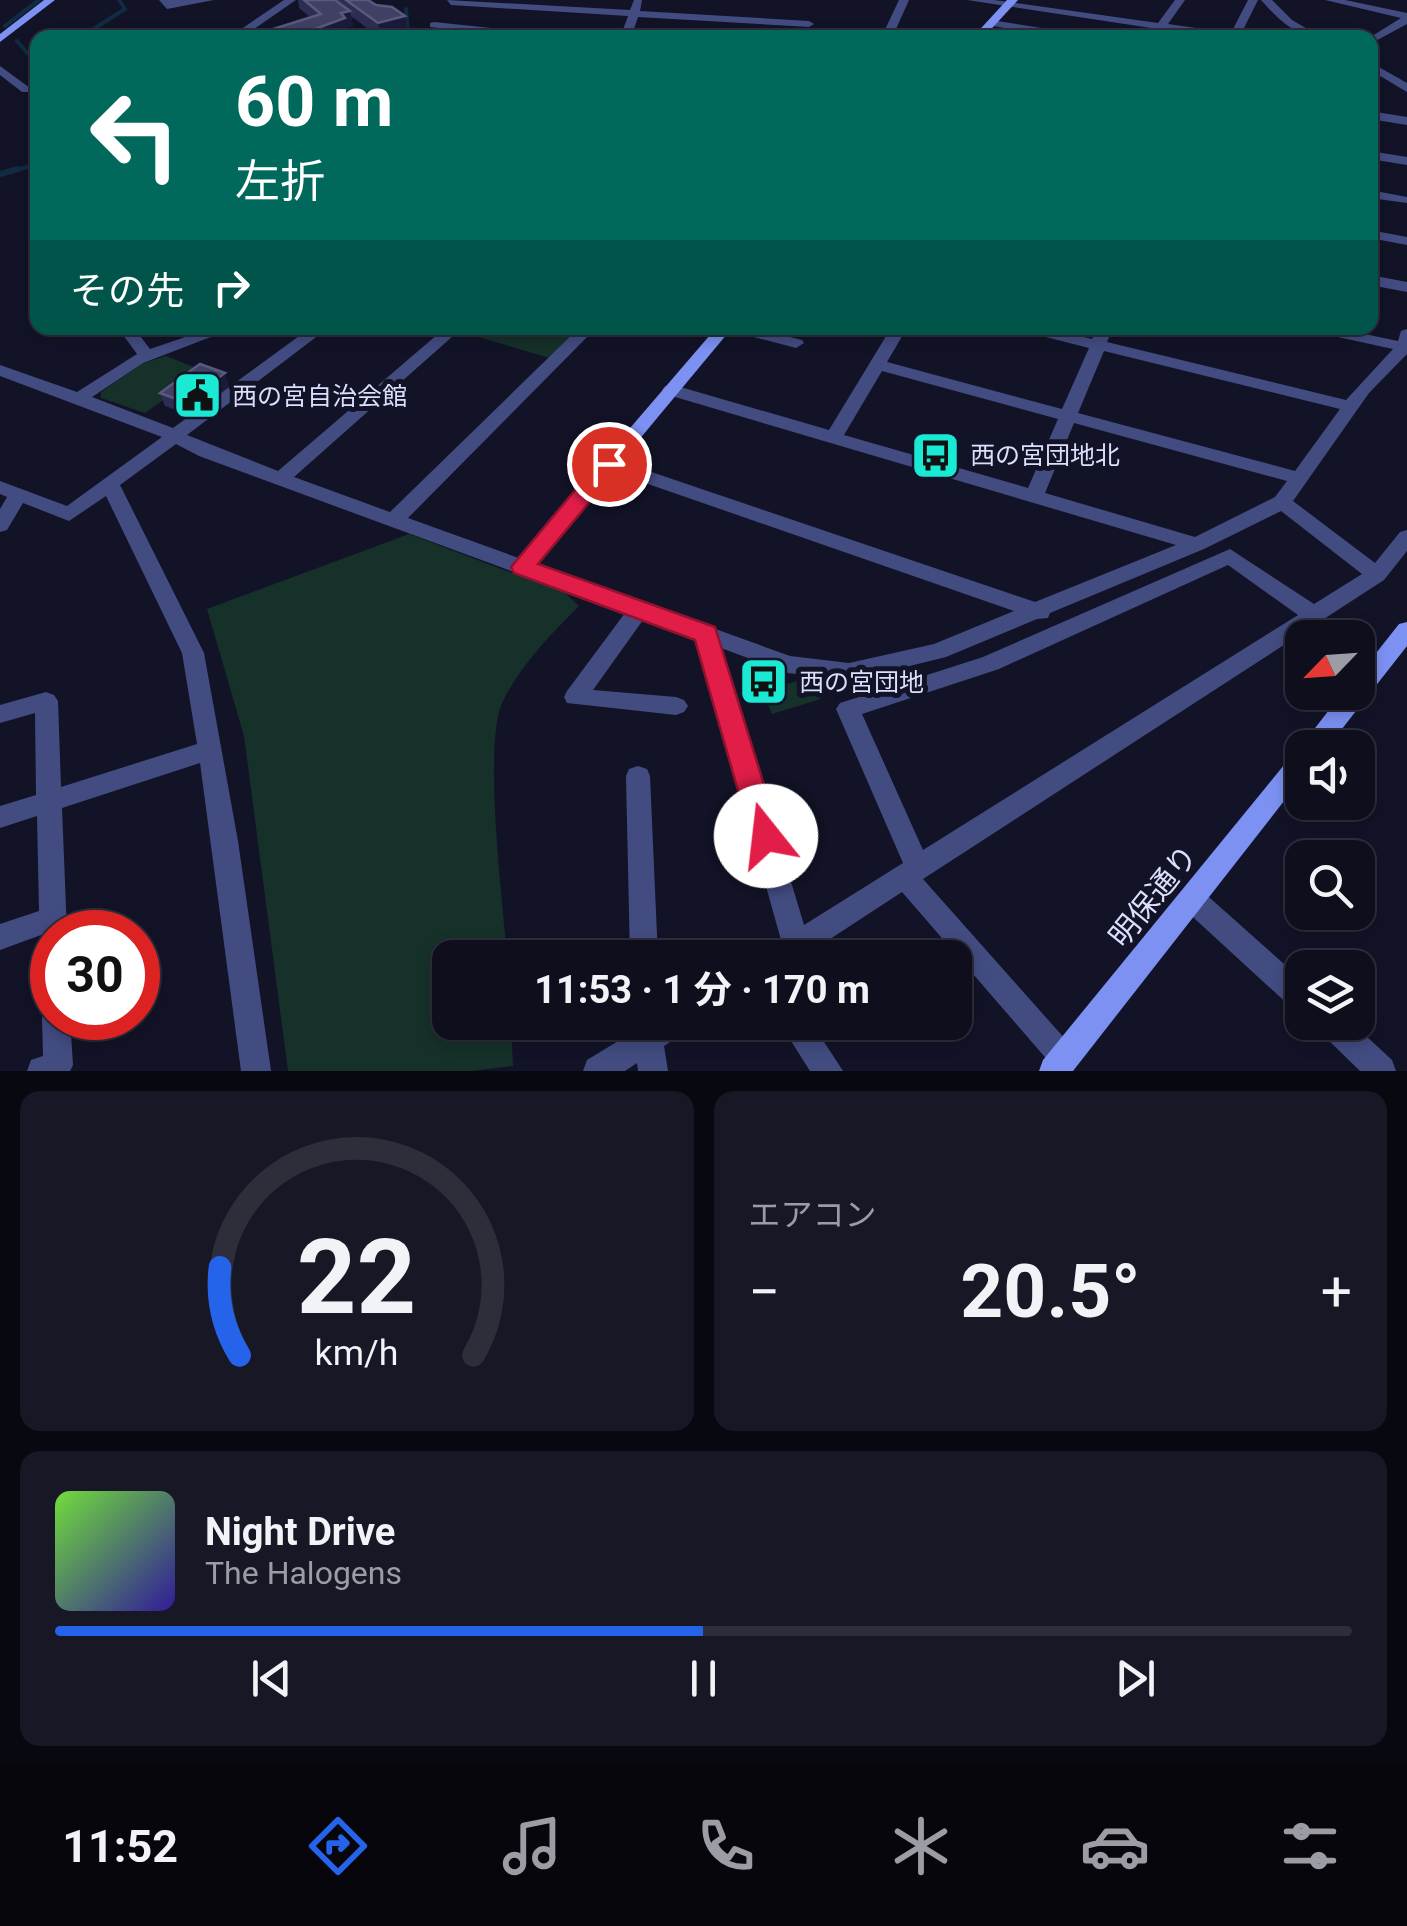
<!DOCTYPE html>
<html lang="ja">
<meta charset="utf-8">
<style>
:root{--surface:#0e0e1d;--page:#171726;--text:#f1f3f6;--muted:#9b9ca4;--line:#2e2e3b;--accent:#2563eb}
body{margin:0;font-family:Roboto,"Noto Sans JP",sans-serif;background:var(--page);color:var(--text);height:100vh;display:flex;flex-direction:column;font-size:38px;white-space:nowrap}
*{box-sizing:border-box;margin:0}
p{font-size:32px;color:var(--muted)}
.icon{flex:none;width:55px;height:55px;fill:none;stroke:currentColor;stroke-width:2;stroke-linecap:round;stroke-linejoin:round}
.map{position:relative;height:1071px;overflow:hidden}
.drawer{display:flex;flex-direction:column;gap:20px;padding:20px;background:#080810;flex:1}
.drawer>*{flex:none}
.hud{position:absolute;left:30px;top:30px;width:1348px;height:305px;border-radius:20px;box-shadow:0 5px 15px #0003,0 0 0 2px var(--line);background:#00695c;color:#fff;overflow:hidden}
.needle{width:65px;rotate:245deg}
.controls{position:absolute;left:1285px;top:620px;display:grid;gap:20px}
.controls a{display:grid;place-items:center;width:90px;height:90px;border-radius:20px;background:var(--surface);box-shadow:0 5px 15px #0003,0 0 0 2px var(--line);font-size:50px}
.speed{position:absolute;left:30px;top:910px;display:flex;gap:20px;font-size:50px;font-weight:700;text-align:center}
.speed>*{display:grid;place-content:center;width:130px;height:130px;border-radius:50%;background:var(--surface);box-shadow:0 5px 15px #0003,0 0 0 2px var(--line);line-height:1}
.speed .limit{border:15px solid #d22;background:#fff;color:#111}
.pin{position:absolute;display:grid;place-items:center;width:85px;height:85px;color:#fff;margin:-42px;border:5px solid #fff;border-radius:50%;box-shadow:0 2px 10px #0007}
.me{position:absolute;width:110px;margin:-55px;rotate:344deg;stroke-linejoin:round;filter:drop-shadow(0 0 8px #0008)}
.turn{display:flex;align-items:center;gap:35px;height:210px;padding:0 40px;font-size:45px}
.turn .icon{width:130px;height:130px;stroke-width:2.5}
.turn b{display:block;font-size:70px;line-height:85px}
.then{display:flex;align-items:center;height:95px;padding:0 40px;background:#0003;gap:20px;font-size:38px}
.big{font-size:75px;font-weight:700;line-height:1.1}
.drawer .card{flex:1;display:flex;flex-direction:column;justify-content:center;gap:15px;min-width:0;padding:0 35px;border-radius:20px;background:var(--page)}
.drawer .dial{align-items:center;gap:0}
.dial svg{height:260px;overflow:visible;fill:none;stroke:var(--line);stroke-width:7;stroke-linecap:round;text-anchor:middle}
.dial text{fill:var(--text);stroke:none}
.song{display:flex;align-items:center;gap:30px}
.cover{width:120px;height:120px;border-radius:15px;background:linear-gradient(135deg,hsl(100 70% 55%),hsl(250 70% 35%))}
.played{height:10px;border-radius:5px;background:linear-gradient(90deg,var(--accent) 50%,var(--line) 50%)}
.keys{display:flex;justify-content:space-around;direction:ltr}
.heat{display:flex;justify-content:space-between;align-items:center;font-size:55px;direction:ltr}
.drawer .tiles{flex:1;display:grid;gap:20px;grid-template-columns:1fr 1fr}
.card:last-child{grid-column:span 2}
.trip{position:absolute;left:432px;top:940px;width:540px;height:100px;border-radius:20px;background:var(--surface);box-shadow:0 5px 15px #0003,0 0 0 2px var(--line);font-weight:700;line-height:100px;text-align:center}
.tabs{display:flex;height:160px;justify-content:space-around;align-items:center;background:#06060c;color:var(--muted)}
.tabs .icon{width:70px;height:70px}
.tabs .active{color:var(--accent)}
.tabs b{font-size:45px;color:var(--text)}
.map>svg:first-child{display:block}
.green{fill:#16302a}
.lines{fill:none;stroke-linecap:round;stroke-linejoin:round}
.stream-far1{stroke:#102c42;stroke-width:4}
.stream{stroke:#102c42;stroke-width:6}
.street{fill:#424c81;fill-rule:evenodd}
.secondary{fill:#7c91f2;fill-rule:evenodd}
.wall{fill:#2d2d53}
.shaded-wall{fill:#1a1b3a}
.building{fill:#404065;stroke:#58597d;stroke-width:2.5}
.route{fill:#e11d48;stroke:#92132f;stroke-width:2.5}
.labels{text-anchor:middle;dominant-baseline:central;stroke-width:10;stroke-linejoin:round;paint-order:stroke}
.poi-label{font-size:25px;fill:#dbdefc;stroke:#121327;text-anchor:start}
.near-street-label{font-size:30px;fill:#dbdefc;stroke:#121327}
</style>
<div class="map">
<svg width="1407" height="1071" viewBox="0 0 1407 1071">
<rect width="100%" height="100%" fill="#121327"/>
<!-- green -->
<g class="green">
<polygon points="463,328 580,328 549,358 459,331"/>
<polygon points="166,356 204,371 145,413 101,398 101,392 143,363"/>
<path d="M 409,534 L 565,593 L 579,606 C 551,634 519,667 502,703 C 483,748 503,902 507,957 L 450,958 L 450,1022 L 511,1023 L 513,1066 L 472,1071 L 288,1071 L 244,736 L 207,609 Z"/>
<polygon points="813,676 843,676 845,681 816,689 821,699 772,714 762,692"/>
</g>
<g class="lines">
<!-- stream-far1 -->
<g class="stream-far1">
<polyline points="5,26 39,0"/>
<polyline points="79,38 125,9 119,0"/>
<polyline points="402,38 408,35 406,9"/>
<polyline points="17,41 38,65"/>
<polyline points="9,172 38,164"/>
</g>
<!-- stream -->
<polyline class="stream" points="0,174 18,169"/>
<!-- street -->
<g class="street">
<polygon points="159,0 214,0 167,9"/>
<polygon points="284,0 296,0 241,38 228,38"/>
<polygon points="447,0 630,10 634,0 642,0 640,11 809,21 814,24 809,27 638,17 631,38 620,38 628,16 451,5"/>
<polygon points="899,0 909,0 892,38 881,38"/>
<polygon points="967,0 994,0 1158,23 1175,0 1185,0 1168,24 1231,33 1248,0 1258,0 1241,34 1249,38 1217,38"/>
<path d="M 1261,0 L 1272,0 L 1292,20 L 1323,38 C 1296,38 1278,19 1261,0 Z"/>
<polygon points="1325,0 1345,0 1407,13 1407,24 1370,44 1369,38 1401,18"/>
<polygon points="991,20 1086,35 1091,38 1062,38 987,25 986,23"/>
<polygon points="434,22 558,35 563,38 522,38 430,27 430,23"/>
<polygon points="1370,62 1407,83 1407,92 1370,70"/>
<polygon points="0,66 30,88 30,92 22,92 0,75"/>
<polygon points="1370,111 1407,117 1407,125 1370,119"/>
<polygon points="1370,151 1407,157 1407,165 1370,159"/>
<polygon points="1370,190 1407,197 1407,203 1370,198"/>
<polygon points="1370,230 1407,237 1407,245 1370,238"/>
<polygon points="1370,275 1407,282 1407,292 1370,285"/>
<path d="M 118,328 L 134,328 L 150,349 L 197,333 L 193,328 L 210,328 L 216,335 L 143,363 L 92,397 L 173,428 L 310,328 L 328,328 L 187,435 L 278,471 L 445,328 L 462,328 L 294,477 L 390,512 L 579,328 L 596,328 L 408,518 L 790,656 L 849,663 L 934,644 L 1014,611 L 602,468 L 600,464 L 602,460 L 616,460 L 1035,602 L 1176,545 L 665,394 L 662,390 L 665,386 L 677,386 L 829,430 L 891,328 L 907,328 L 887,362 L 1062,409 L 1089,348 L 1022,331 L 1020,328 L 1046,328 L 1092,339 L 1097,328 L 1113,328 L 1107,342 L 1346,400 L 1393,349 L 1310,331 L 1308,328 L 1336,328 L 1398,341 L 1401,331 L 1407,329 L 1407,354 L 1369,393 L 1293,501 L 1375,563 L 1400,532 L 1407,530 L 1407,551 L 1384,580 L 923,879 L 1074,1049 L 1079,1059 L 1074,1069 L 1057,1071 L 902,892 L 801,958 L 762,958 L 766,949 L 781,940 L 697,639 L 643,620 L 593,690 L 676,697 L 684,700 L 688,706 L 684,712 L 676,715 L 567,703 L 564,697 L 567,691 L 625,613 L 199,456 L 176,444 L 120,485 L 204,653 L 238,841 L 271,1071 L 241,1071 L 200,763 L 62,808 L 67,932 L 52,932 L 52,945 L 43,941 L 41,935 L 0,950 L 0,924 L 39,911 L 37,816 L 0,828 L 0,806 L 36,795 L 35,713 L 0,723 L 0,705 L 46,692 L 54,695 L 58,701 L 61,787 L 197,744 L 182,653 L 106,496 L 69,521 L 23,503 L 7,530 L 0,532 L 0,509 L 7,497 L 0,494 L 0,481 L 67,506 L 162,437 L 0,376 L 0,365 L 77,392 L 137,354 ZM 1104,351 L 1340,409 L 1295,471 L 1078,413 ZM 882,371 L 1058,419 L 1028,488 L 844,435 ZM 1074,423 L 1287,481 L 1275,497 L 1195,537 L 1045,493 ZM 1281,511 L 1362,574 L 1314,604 L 1230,549 L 983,657 L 840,703 L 836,709 L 903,863 L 804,925 L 721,648 L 788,673 L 849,681 L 946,657 L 1037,619 L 1048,618 L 1050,613 L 1204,549 ZM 1228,565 L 1298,615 L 923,850 L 862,714 L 999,669 Z"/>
<polygon points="729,328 754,328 802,340 804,343 796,348 731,331"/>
<polygon points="638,766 647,769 650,776 658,958 630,958 626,776 629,769"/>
<polygon points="1192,887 1201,890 1302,980 1302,1012 1292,1008 1183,908 1179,899 1183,890"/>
<polygon points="52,1005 52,1018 70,1018 73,1065 70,1071 27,1071 31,1060 43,1056 42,1018 46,1008"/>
<polygon points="632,1022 689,1022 685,1032 664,1046 668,1071 638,1071 637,1063 625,1071 583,1071 587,1060 633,1032"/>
<polygon points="779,1022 811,1022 843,1071 810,1071"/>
<polygon points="1316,1022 1351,1022 1392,1060 1396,1071 1360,1071 1320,1032"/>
</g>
<!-- secondary -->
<g class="secondary">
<polygon points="44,0 55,0 0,42 0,34"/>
<polygon points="1007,0 1018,0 983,38 972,38"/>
<polygon points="716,328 732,328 529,572 515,572 512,567 515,562"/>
<polygon points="1407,622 1407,646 1327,748 1302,748 1302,751 1301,748 1305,741 1343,692 1358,692 1358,676 1399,624"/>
<polygon points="1302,751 1302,778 1073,1071 1039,1071 1043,1060 1293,754"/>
</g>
</g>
<!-- wall -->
<g class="wall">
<polygon points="298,0 368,0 376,5 405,16 408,31 380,38 351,16 353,26 346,27 348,33 335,38 258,38 257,34 310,17 299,8"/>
<polygon points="229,386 190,415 165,406 160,393"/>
</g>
<!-- shaded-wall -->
<g class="shaded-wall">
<polygon points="350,11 353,26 346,27 348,33 335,38 291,38 341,13"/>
<polygon points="405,16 408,31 381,38 378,23"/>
<polygon points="225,373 229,386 190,415 185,402"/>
</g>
<!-- building -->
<g class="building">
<polygon points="304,0 335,0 350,11 341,13 345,18 291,38 266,38 257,34 321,14"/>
<polygon points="346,0 368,0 376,5 392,7 405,16 378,23"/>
<polygon points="200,364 225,373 185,402 160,393"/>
</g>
<!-- route -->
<polygon class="route" points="609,457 617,459 620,464 617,469 538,564 715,627 780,836 776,845 766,849 755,845 751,836 695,640 514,573 511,567 601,459"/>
<!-- icons -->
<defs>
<symbol id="civic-square" viewBox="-11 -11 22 22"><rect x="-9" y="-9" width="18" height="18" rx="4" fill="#1ae9d4" stroke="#121327"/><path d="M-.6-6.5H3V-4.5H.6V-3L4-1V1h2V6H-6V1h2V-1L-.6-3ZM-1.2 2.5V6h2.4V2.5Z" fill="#111"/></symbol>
<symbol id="bus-square" viewBox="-11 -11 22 22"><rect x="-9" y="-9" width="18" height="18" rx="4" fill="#1ae9d4" stroke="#121327"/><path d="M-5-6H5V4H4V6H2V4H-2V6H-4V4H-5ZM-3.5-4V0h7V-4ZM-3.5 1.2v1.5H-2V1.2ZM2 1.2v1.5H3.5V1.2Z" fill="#111"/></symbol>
</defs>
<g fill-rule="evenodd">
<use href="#civic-square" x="170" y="368" width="55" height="55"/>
<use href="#bus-square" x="908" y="428" width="55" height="55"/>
<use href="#bus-square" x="736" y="654" width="55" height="55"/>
</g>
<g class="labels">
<!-- poi labels -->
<g class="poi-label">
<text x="232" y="396">西の宮自治会館</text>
<text x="970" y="455">西の宮団地北</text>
<text x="799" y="682">西の宮団地</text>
</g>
<!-- near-street labels -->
<g class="near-street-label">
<text transform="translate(1153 896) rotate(-51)">明保通り</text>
</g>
</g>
</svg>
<div class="controls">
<a><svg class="needle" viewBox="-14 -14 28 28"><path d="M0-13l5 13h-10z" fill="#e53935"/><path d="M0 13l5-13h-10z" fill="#9b9ca4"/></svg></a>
<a><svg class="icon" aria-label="sound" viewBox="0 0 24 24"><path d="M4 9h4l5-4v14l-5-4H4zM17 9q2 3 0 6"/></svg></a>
<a><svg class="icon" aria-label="search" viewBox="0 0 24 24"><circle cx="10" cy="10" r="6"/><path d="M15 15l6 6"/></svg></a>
<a><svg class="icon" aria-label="layers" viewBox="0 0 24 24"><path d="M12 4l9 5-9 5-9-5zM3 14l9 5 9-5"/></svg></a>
</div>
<div class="speed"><div class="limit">30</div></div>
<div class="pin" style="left:609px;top:464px;background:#d93025"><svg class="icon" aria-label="arrive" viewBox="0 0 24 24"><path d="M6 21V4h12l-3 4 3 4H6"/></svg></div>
<svg class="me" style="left:766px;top:836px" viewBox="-20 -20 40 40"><circle r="19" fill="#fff"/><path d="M0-13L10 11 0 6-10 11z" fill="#e11d48"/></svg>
<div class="trip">11:53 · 1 分 · 170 m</div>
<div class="hud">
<div class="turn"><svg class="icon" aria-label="left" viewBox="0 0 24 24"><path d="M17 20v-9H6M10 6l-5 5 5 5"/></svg><div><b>60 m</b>左折</div></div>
<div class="then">その先<svg class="icon" aria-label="right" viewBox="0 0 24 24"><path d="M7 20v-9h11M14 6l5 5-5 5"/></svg></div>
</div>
</div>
<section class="drawer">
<div class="tiles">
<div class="card dial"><svg viewBox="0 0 100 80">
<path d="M14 69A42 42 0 1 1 86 69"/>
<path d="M14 69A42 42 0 0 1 8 42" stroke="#2563eb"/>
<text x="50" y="56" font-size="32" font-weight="700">22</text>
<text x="50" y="72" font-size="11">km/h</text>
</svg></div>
<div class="card"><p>エアコン</p>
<div class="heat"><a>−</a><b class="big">20.5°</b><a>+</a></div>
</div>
<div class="card">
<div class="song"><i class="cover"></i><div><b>Night Drive</b><p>The Halogens</p></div></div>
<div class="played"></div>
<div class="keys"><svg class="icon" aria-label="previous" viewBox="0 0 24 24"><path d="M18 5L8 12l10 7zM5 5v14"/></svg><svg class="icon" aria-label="pause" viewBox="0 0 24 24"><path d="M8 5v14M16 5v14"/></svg><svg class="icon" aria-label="next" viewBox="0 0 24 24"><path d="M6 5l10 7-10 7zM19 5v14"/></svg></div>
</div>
</div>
</section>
<nav class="tabs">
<b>11:52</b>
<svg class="icon active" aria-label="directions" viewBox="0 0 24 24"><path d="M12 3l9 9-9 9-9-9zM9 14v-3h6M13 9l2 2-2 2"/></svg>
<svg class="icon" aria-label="music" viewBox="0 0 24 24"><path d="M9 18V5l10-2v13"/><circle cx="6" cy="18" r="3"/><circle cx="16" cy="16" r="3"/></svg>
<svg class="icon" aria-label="phone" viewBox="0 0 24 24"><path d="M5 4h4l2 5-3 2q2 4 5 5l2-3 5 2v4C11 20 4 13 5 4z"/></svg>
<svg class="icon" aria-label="climate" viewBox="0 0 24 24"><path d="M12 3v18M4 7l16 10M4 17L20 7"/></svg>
<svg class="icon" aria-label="car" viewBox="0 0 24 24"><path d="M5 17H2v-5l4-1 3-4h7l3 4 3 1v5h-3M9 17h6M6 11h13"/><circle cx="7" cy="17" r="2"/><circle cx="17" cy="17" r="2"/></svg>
<svg class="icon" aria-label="filters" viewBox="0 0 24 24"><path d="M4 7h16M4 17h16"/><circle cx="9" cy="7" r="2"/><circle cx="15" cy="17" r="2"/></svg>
</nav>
